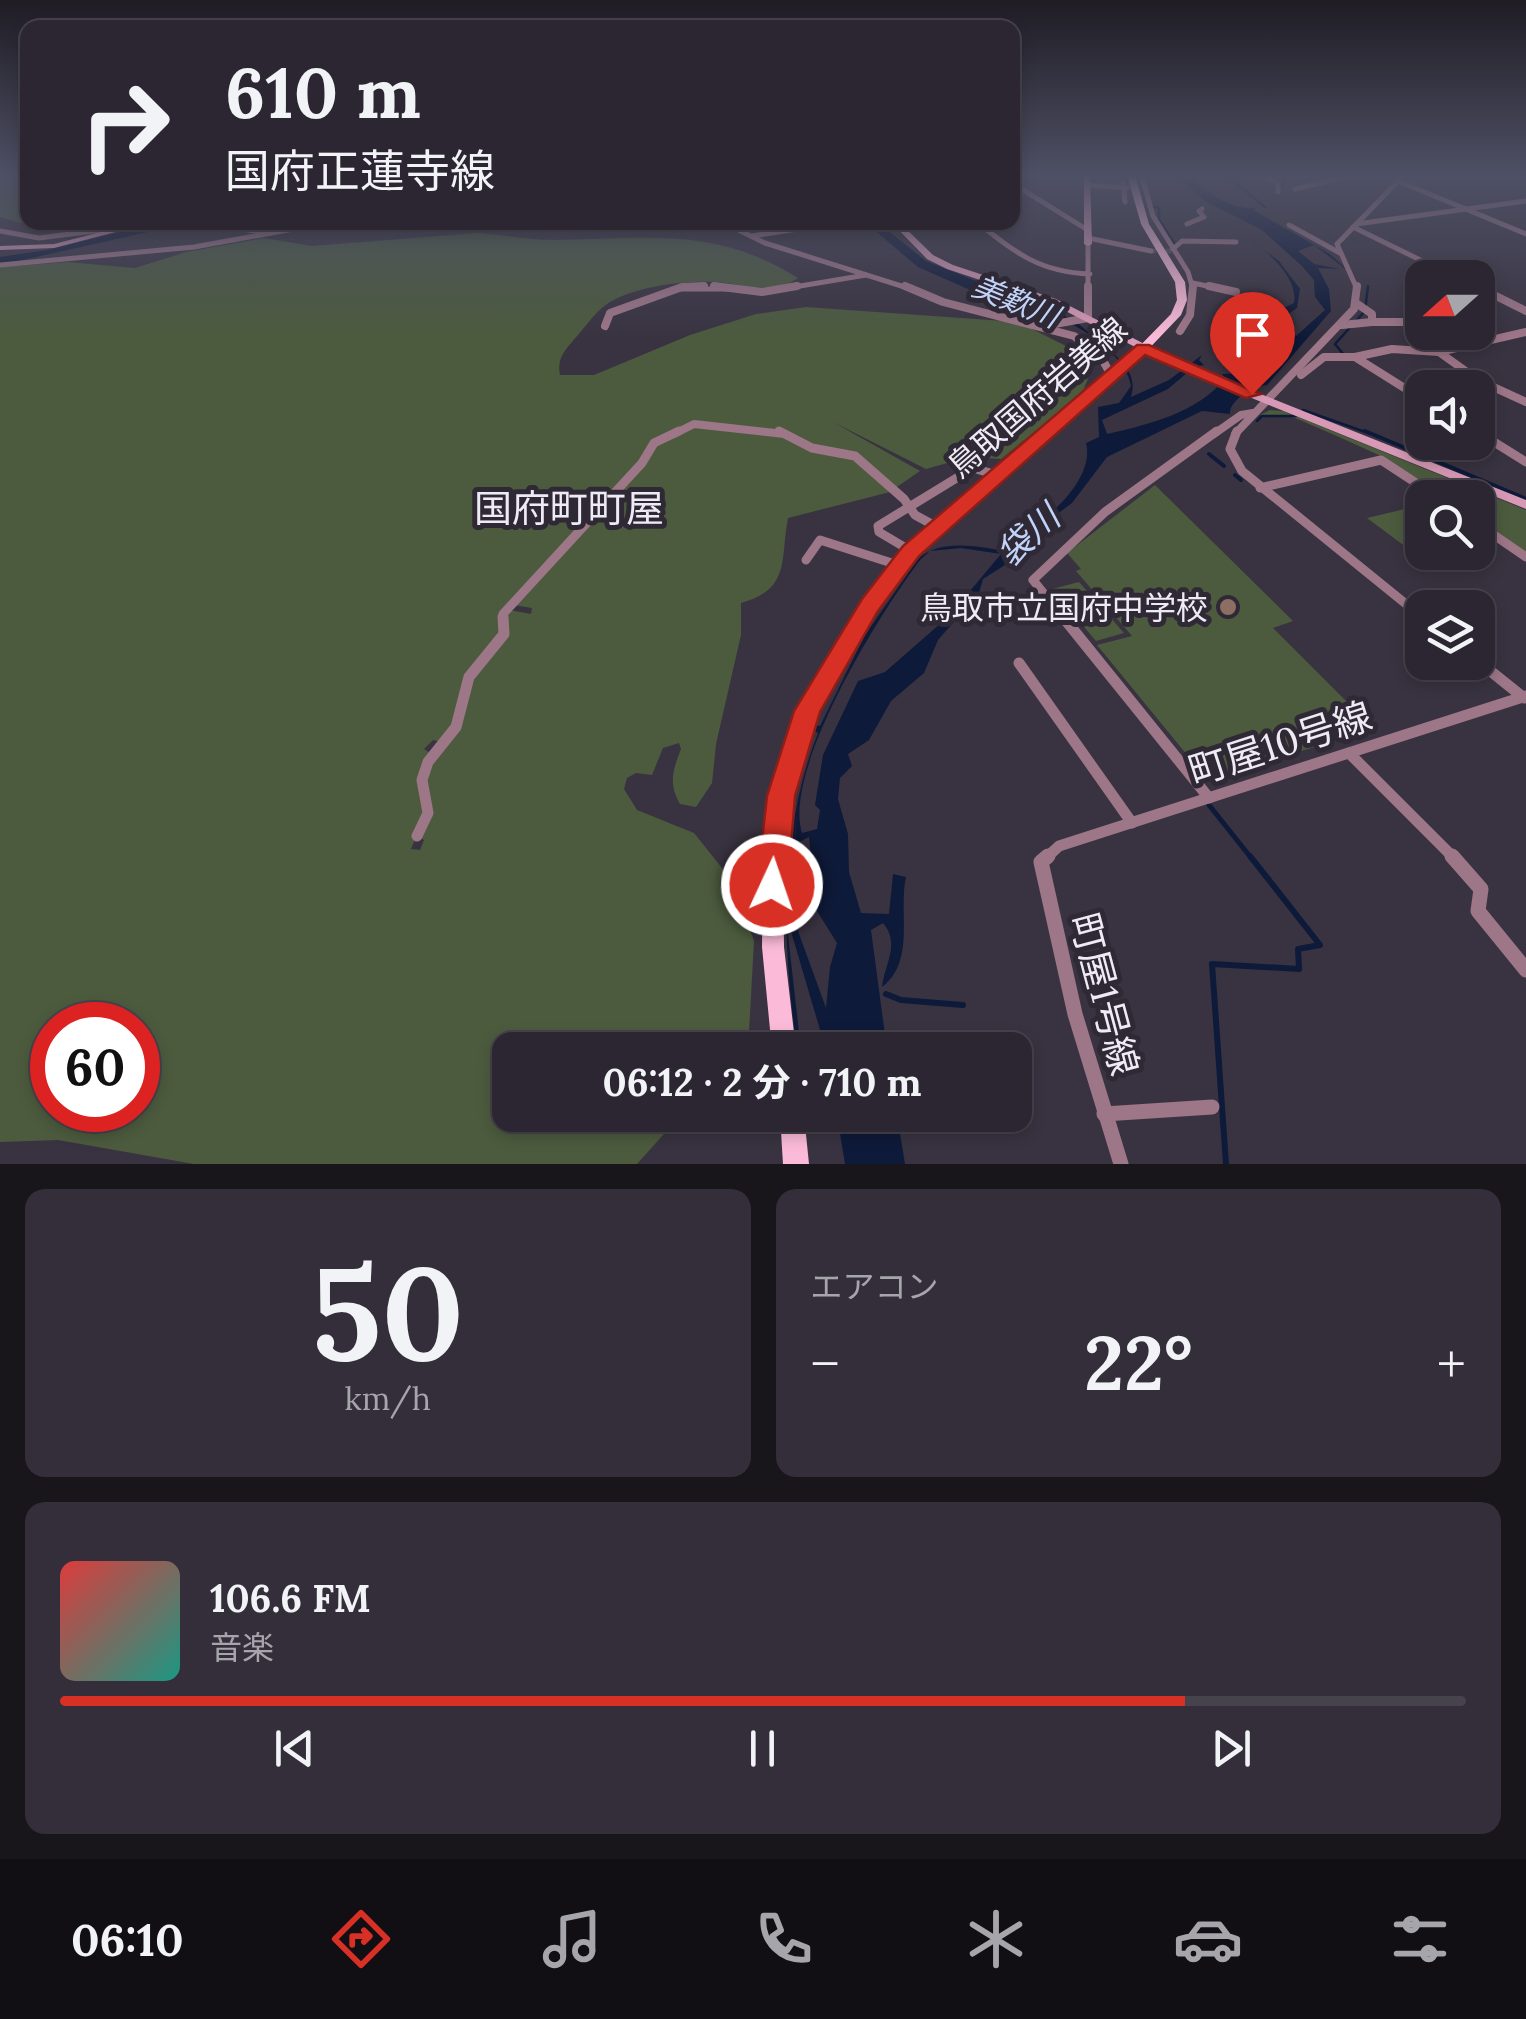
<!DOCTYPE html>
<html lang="ja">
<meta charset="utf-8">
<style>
:root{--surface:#2b2631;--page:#332e39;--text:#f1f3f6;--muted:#a6a5ab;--line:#47434d;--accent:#d93025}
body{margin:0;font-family:Lora,"Noto Sans JP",serif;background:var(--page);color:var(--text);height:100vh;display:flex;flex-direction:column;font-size:38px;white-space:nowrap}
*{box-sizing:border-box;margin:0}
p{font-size:32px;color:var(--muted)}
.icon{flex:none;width:55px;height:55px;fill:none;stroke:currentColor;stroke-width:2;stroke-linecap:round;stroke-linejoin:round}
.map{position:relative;height:1164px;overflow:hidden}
.panel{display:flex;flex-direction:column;gap:25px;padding:25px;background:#18151b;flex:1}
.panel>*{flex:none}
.hud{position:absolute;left:20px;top:20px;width:1000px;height:210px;border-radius:20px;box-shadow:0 5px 15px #0003,0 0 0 2px var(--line);background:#2b2631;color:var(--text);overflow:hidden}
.needle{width:65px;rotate:249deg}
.tools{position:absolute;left:1405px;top:260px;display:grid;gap:20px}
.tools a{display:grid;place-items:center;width:90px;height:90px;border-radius:20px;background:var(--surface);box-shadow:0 5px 15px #0003,0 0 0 2px var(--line);font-size:50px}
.speed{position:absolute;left:30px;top:1002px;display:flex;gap:20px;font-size:50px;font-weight:700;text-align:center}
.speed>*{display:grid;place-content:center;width:130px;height:130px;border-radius:50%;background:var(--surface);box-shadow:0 5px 15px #0003,0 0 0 2px var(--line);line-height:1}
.speed .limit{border:15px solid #d22;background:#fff;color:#111}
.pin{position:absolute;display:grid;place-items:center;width:85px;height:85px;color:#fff;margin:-102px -42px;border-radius:50% 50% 50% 0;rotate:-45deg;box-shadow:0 0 10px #0007}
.pin .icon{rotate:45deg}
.me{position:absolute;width:110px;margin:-55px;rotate:3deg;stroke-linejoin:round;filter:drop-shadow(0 0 8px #0008)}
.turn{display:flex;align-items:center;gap:35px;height:210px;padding:0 40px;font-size:45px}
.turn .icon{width:130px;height:130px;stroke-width:2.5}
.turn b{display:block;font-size:70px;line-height:85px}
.big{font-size:75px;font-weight:700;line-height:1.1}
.panel .widget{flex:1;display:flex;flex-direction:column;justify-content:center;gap:15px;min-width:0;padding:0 35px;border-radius:20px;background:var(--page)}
.panel .dial{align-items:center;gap:0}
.dial b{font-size:130px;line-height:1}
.song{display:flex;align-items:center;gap:30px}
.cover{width:120px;height:120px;border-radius:15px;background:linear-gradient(135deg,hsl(0 70% 55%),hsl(170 70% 35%))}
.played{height:10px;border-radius:5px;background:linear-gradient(90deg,var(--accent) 80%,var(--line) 80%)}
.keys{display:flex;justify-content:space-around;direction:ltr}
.heat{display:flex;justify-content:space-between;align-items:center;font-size:55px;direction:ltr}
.panel .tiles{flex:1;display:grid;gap:25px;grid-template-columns:1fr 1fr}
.widget:last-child{grid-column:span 2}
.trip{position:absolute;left:492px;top:1032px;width:540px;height:100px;border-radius:20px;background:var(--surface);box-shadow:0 5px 15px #0003,0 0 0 2px var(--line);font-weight:700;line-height:100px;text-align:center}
.dock{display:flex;height:160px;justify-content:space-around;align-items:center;background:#110f14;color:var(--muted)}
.dock .icon{width:70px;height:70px}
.dock .on{color:var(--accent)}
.dock b{font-size:45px;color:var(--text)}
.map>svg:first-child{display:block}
.green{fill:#4c5b3e;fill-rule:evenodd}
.water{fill:#0e1a39;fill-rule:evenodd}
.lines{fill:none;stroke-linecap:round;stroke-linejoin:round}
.stream-far3{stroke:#0e1a39;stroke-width:2.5}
.stream-far2{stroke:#0e1a39;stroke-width:4}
.stream-far1{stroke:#0e1a39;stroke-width:5}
.stream{stroke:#0e1a39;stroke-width:6}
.river{fill:#0e1a39;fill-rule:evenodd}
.street-tunnel{stroke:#544f5c;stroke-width:5;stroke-dasharray:5 2.5;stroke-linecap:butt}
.street-far4{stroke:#9d7688;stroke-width:5}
.street-far3{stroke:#9d7688;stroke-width:8}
.street-far2{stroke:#9d7688;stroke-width:9}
.street-far1{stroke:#9d7688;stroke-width:11}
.street{stroke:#9d7688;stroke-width:15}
.secondary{fill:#d799b6;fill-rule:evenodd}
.primary{fill:#fbbbd8;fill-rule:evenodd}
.route{fill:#d93025;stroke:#8d1f18;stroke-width:2.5}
.education-dot{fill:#8d6e63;stroke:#2f2936;stroke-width:4}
.labels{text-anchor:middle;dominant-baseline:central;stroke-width:10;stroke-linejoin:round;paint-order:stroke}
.far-water-label{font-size:30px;font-style:italic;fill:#c1d3f8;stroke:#2f2936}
.street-label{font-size:32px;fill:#eeebf4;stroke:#2f2936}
.poi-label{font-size:32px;fill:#eeebf4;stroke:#2f2936;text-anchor:end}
.water-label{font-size:35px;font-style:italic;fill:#c1d3f8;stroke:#2f2936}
.quarter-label{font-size:38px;fill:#eeebf4;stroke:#2f2936}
.near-street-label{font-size:38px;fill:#eeebf4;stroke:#2f2936}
</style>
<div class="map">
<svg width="1526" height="1164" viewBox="0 0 1526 1164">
<rect width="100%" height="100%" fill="#393341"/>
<!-- green -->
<g class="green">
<polygon points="0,175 27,175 28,222 72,223 38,228 0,217"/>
<path d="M 478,233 C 503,235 529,240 554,240 C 647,239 715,226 798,278 C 772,296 744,284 716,282 C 685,280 637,286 610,302 C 597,310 588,323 578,335 C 567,348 556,357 560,375 L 594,375 L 690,335 L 756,314 L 806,307 L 1018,322 L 1074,350 L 1092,369 L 1082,393 L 1001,459 L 969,457 L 926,469 L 833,422 L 920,471 L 894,489 L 857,455 L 817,448 L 782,430 L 702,423 L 685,426 L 654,442 L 640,464 L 608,493 L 580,531 L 501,613 L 502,634 L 467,678 L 453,727 L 441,742 L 433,740 L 424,749 L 430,753 L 420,783 L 426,813 L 411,849 L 420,850 L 424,840 L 419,837 L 429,819 L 425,782 L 432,757 L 459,726 L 469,684 L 505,636 L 505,616 L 509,610 L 531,614 L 532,608 L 514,605 L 584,531 L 612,494 L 645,464 L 655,445 L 685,428 L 698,425 L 779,432 L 811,449 L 854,458 L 890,492 L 788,518 C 780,560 791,589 741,603 L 741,635 L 716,744 L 712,783 L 696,807 L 680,804 C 668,783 673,770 681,749 L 679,743 L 663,748 L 652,775 L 636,773 L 627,778 L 624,789 L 637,810 L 694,833 L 734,883 L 754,941 L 748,1050 L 510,1050 L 510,1115 L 681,1115 L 637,1164 L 194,1164 L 58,1140 L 0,1142 L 0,267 L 68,262 L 135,268 L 186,252 L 264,238 L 312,246 ZM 52,1025 L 138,1025 L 138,1110 L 52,1110 Z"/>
<polygon points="1270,410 1283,411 1526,510 1526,555 1478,522 1478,498 1442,497 1381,456 1339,437 1293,417 1260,415"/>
<polygon points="1155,485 1293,621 1273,628 1375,730 1206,778 1097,645 1132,636 1076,571 1081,569 1067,553"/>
<polygon points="1422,505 1422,551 1414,553 1367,518"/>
<polygon points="1079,582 1124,633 1096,641 1052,589"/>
</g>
<!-- water -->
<g class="water">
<path d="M 1177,175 L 1190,175 L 1190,179 C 1210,193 1232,211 1257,208 L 1253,210 L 1330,254 L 1352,274 L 1314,245 L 1298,251 L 1314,264 L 1340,269 L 1318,268 L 1329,289 L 1331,311 L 1267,385 C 1254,386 1229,400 1230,414 L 1202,411 L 1107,457 L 1072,503 L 1029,535 L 1019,556 L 983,579 L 979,593 L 938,640 L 924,673 L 891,701 L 869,740 L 848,754 L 852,766 L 840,778 L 838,799 L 848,834 L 849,872 L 861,913 L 889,914 L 893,874 L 906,877 C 898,912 916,961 882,987 C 884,965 901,944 883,923 L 871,930 L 887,1050 L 826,1050 L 790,928 L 797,806 L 788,935 L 801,1050 L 797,1050 C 782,943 778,835 818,733 L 812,730 L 814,725 L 820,726 L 865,635 L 918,559 C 940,539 976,546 1003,551 C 1016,528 1029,530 1046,517 C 1066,501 1093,471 1086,443 L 1099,437 L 1098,407 L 1119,403 L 1131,386 C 1126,352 1073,322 1044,311 L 1074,320 L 1100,342 L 1112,340 L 1103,344 C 1122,361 1138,374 1131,397 L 1169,380 L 1202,355 L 1199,360 L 1204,365 L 1194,367 L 1168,389 L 1102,420 L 1107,434 C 1147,425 1200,412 1225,378 L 1222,374 L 1245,373 L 1240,377 L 1272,360 L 1273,354 L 1291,338 L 1275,320 L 1278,311 L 1294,303 C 1299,277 1264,248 1244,235 L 1279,261 L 1300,289 L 1297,308 L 1281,319 L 1296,336 L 1325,310 L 1315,297 L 1314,280 L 1302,266 L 1262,230 L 1203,200 ZM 961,548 L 1001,554 L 949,616 L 885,672 L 858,681 L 823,755 L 815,805 L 820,810 L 817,829 L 802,833 C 782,770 882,609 921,559 L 930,551 ZM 809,837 L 817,911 L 837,943 L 830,967 L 826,1008 L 798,931 L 806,919 L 802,910 L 799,842 Z"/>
<polygon points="837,1115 897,1115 905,1164 845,1164"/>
</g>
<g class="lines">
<!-- stream-far3 -->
<g class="stream-far3">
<polyline points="1226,175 1265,207"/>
<polyline points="1281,187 1288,175"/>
<polyline points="1154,207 1159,208 1159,219"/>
<polyline points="1160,221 1174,243"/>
<polyline points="1344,355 1335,344 1365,311 1368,286"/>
<polyline points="1303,410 1371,434"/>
<polyline points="1257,421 1262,416 1296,416"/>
</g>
<!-- stream-far2 -->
<g class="stream-far2">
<polyline points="1365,431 1526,499"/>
<polyline points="1209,454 1224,466"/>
<polyline points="1235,475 1241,480"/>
<polyline points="1046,603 1059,620"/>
<polyline points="1405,616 1410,620"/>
</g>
<!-- stream-far1 -->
<g class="stream-far1">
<polyline points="1057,617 1060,621"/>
<polyline points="1407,617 1412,621"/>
<polyline points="1209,805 1252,859"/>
</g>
<!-- stream -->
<g class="stream">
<polyline points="886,994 901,1000 963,1005"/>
<polyline points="1226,1164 1212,964 1299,969 1298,949 1320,945 1250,856"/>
</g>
<!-- river -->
<g class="river">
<polygon points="161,222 193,222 0,265 0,257 47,250"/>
<polygon points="865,222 877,222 926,261 1075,320 1063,323 977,293 918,267"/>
</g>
<!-- street-tunnel -->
<polyline class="street-tunnel" points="1151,251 1175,251"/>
<!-- street-far4 -->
<g class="street-far4">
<polyline points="1261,175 1278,183 1278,192"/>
<polyline points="1142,177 1153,216 1188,272 1193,289"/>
<polyline points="1398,181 1526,234"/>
<polyline points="1012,183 1086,229"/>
<polyline points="1123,183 1125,202"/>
<polyline points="1087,185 1127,188"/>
<polyline points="1295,189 1353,175"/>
<polyline points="186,222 271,233"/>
<polyline points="722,222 765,243 911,289"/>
<path d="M 977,222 C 1016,253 1039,272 1090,274"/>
<polyline points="1187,224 1204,217 1199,211 1202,209"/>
<polyline points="1356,224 1526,201"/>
<polyline points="1289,225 1340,253"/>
<polyline points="1353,227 1457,278"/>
<polyline points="0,231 39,238 126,227"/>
<polyline points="752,236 843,222"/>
<polyline points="1088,238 1151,251"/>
<polyline points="1088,244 1088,289"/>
<polyline points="1173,249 1182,241 1236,242"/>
<polyline points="0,265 194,247 304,227 365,222"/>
<polyline points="1193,283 1221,289"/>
<polyline points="1478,287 1482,289"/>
<polyline points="677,289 735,289"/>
<polyline points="782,289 866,275"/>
<polyline points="1357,289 1337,244 1404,175"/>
</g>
<!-- street-far3 -->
<g class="street-far3">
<polyline points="714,286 762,292 797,286"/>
<polyline points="905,286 943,302 1074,336 1100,355 1112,377"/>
<polyline points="1209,286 1236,292"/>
<polyline points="1478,287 1526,311"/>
<polyline points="1372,322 1404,322"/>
<polyline points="1049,325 1088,318 1088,286"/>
<polyline points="1342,325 1372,322 1372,314 1356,303"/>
<polyline points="605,326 610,313 682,287 704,286"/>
<polyline points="1180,331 1190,315 1193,286"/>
<polyline points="1439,352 1478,380 1526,402"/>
<polyline points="1355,357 1422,399"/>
<polyline points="1301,375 1324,357 1355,357 1392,349 1439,352 1526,332"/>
<polyline points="674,434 694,424 784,434"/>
<polyline points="1214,434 1241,415 1253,413"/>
<polyline points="1235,434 1354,309 1357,286"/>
</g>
<!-- street-far2 -->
<g class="street-far2">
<polyline points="779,431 812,448 855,456 904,499 915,515 937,527"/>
<polyline points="1237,431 1230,449 1242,471 1422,617"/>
<polyline points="1478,432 1526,462"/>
<polyline points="1260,488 1381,460 1439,498"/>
<polyline points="1478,524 1526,557"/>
<polyline points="911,551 879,532 878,526 973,468 1000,476"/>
<polyline points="806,560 820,540 898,565"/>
<polyline points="503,620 503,614 642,463 654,443 679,431"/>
<polyline points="1065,620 1033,580 1105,512 1217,431"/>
</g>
<!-- street-far1 -->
<g class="street-far1">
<polyline points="1063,617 1209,798"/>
<polyline points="1478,661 1524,698"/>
<polyline points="1019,663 1132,823"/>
<polyline points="1349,753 1455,859"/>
<polyline points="417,836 428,813 422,780 428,762 456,727 469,677 504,634 503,617"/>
<polyline points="1045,859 1059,846 1526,696"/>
</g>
<!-- street -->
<g class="street">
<polyline points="1048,856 1041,862 1075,1014 1121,1164"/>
<polyline points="1452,856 1481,889 1478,911 1526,970"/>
<polyline points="1104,1114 1212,1107"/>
</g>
<!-- secondary -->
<g class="secondary">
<polygon points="1084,175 1090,175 1092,244 1088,246 1084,244"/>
<polygon points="140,222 154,222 54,248 0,250 0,246 54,244"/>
<polygon points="891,222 899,222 933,255 953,265 1056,299 1178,361 1526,500 1526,509 1170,365 1050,303 947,269 927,259"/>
</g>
<!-- primary -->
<g class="primary">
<polygon points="1127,175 1135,175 1149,224 1185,282 1187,300 1181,315 1139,359 903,569 827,689 806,736 790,796 783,864 784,947 796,1050 772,1050 762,947 763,864 772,796 788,736 814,681 893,561 1131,355 1171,314 1177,300 1175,282 1141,224"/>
<polygon points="780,1115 804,1115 809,1164 783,1164"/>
</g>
</g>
<!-- sky -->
<linearGradient id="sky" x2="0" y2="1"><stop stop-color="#1f1c24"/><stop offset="0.52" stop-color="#4e5065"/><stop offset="1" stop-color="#4e5065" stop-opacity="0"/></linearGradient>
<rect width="1526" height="338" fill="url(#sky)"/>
<!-- route -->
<polygon class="route" points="1137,345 1149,345 1261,394 1246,398 1145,355 919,556 878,611 820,712 795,796 788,885 784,895 772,900 761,895 757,885 767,796 794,711 862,599 903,546"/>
<!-- markers -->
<circle class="education-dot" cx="1228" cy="607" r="10"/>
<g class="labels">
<!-- far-water labels -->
<g class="far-water-label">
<text transform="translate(1016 301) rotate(22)">美歎川</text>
</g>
<!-- street labels -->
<g class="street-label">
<text transform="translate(1037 397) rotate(-41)">鳥取国府岩美線</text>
</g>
<!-- poi labels -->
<g class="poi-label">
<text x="1208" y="607">鳥取市立国府中学校</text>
</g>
<!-- water labels -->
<g class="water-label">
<text transform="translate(1028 535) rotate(-42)">袋川</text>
</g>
<!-- quarter labels -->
<g class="quarter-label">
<text x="569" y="508">国府町町屋</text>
</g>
<!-- near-street labels -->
<g class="near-street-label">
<text transform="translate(1280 743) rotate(-18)">町屋10号線</text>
<text transform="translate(1105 994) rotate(75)">町屋1号線</text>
</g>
</g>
</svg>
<div class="tools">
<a><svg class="needle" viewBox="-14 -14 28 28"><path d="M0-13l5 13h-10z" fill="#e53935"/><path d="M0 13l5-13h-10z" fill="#a6a5ab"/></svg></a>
<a><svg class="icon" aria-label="sound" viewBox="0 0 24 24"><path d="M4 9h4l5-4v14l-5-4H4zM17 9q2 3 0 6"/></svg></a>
<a><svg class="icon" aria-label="search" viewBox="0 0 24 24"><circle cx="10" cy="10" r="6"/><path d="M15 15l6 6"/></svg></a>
<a><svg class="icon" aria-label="layers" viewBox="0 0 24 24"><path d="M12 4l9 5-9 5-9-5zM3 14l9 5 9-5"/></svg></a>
</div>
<div class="speed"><div class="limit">60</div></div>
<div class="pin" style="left:1252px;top:394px;background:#d93025"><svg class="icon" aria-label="arrive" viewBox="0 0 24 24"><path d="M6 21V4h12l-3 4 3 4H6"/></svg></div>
<svg class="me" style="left:772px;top:885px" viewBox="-20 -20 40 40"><circle r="17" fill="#d93025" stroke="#fff" stroke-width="3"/><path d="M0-11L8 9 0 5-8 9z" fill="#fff"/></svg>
<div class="trip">06:12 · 2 分 · 710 m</div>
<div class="hud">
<div class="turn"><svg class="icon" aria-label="right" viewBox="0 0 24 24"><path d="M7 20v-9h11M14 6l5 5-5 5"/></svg><div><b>610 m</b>国府正蓮寺線</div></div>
</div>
</div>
<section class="panel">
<div class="tiles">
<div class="widget dial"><b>50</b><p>km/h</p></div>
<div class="widget"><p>エアコン</p>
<div class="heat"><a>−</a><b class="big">22°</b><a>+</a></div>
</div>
<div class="widget">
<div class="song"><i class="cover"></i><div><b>106.6 FM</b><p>音楽</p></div></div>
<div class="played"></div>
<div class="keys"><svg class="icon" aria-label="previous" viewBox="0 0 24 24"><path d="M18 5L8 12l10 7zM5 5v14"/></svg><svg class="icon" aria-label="pause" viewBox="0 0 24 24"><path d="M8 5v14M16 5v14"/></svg><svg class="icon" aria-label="next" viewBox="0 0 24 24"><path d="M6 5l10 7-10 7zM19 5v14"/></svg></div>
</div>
</div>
</section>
<nav class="dock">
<b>06:10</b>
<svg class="icon on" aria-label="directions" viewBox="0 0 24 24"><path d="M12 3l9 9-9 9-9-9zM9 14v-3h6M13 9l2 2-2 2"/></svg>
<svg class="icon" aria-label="music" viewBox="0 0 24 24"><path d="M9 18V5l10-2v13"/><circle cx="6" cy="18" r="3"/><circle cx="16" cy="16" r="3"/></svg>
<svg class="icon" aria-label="phone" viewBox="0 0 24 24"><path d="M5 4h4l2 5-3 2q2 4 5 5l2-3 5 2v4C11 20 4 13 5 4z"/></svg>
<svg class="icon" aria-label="climate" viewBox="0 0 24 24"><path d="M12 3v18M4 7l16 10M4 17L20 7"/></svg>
<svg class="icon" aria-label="car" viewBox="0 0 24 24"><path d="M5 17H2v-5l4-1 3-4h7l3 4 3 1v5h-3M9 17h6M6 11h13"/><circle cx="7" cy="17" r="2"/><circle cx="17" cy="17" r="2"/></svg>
<svg class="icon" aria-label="filters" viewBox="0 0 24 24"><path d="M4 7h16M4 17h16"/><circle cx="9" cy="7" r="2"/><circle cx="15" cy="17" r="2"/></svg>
</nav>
